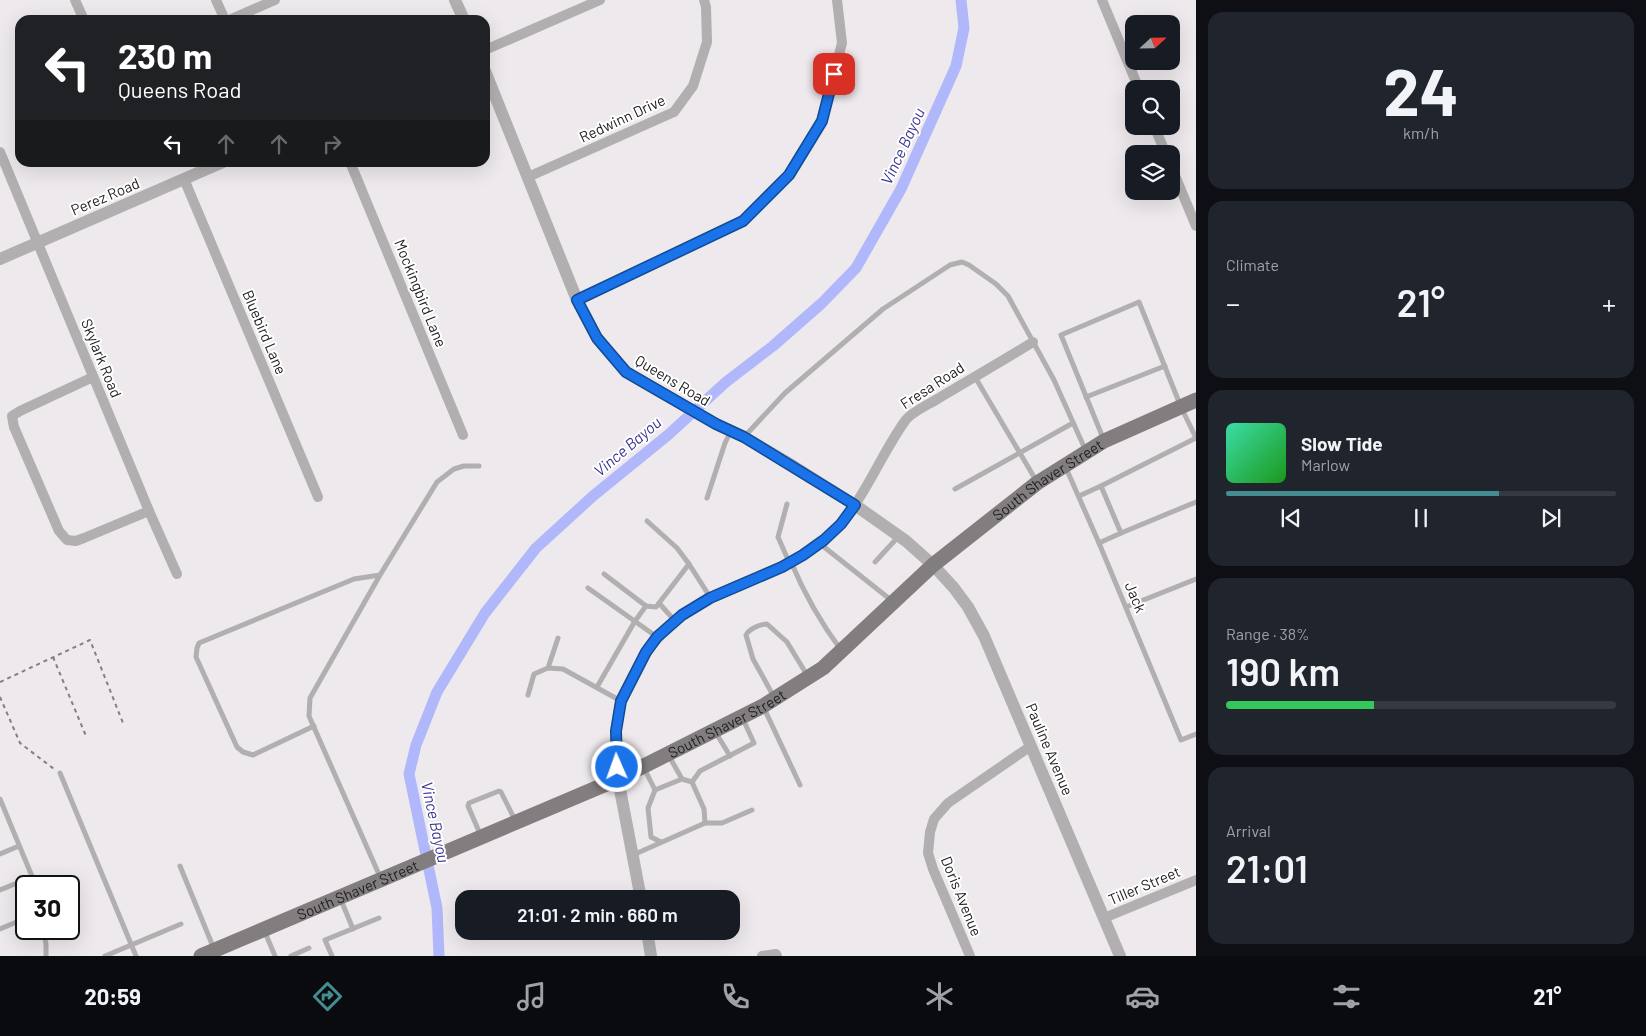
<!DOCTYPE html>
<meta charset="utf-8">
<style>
:root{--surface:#171b24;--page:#20242c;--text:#f1f3f6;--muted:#9ea1a6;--line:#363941;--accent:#448c8f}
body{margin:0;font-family:Barlow,sans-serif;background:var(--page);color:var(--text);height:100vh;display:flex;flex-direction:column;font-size:19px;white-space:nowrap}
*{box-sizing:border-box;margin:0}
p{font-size:16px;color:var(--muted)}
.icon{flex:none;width:28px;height:28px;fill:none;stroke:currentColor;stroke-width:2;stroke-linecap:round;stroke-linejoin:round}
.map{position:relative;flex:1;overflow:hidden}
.side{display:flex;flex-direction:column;gap:12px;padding:12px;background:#0d0f14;width:450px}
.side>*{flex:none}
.hud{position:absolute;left:15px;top:15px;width:475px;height:152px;border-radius:15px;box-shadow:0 5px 20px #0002;background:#202124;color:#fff;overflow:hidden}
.needle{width:32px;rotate:68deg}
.fabs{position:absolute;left:1125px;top:15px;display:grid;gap:10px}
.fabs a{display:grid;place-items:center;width:55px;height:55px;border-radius:10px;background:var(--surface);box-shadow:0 5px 20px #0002;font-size:25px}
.speed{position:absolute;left:15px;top:875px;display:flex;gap:10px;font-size:25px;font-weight:700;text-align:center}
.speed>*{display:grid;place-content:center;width:65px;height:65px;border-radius:50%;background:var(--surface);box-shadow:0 5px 20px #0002;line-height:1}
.speed .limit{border:2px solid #111;border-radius:8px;background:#fff;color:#111}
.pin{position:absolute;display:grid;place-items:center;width:42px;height:42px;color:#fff;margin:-21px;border-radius:10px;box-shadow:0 2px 8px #0006}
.me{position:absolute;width:55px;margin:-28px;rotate:358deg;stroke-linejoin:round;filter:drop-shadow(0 0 4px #0008)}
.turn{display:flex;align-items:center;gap:18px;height:105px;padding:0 20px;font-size:22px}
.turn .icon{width:65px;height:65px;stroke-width:2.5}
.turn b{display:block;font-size:35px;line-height:42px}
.lanes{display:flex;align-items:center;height:48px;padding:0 20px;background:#0003;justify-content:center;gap:25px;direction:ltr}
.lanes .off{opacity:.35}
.big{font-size:38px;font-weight:600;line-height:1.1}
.side .card{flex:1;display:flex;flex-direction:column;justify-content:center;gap:8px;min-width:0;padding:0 18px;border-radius:15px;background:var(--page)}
.side .dial{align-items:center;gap:0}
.dial b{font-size:65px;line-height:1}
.song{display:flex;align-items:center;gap:15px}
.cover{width:60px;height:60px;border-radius:8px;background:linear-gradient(135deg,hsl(160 70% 55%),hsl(120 70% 35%))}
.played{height:5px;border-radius:2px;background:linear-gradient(90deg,var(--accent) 70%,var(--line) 70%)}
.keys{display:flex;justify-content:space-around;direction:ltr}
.heat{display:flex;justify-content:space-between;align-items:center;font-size:28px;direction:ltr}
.charge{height:8px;border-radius:4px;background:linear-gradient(90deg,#34c759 38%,var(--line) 0)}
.trip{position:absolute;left:455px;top:890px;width:285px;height:50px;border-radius:15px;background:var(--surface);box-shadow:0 5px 20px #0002;font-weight:600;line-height:50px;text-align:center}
.tabs{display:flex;height:80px;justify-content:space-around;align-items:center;background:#090b0e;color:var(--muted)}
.tabs .icon{width:35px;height:35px}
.tabs .current{color:var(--accent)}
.tabs b{font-size:22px;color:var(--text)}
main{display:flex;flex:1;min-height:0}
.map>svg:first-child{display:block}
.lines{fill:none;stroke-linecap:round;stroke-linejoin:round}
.canal{stroke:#b0b7fb;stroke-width:11}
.path{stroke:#838082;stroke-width:2;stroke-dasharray:4 4;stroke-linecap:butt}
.service{stroke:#b1afaf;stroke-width:5}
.minor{stroke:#b1afaf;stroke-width:10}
.tertiary{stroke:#b1afaf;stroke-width:12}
.primary{stroke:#827d7e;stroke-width:15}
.route-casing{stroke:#114b97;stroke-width:12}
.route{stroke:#1a73e8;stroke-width:9}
.labels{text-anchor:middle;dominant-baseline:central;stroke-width:4;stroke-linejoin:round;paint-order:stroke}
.street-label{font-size:15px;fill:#222122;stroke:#fff}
.water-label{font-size:16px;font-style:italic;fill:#393592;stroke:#fff}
</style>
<main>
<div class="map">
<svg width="1196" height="956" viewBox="0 0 1196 956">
<rect width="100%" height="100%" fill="#ede9ec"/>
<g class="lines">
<!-- canal -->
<polyline class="canal" points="439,956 437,908 409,774 416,745 437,692 485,613 536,548 593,496 668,435 726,382 773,346 822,303 856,268 901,189 956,66 964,28 961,0"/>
<!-- path -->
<g class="path">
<polyline points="53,657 86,736"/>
<polyline points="0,682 90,640 123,723"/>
<polyline points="0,697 20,743 54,769"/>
</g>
<!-- service -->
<g class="service">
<polyline points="975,377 1037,482"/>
<polyline points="1086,397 1165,366"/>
<polyline points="744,437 785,393 883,309 950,265 962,262 969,265 996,284 1008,296 1054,380 1085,449"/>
<polyline points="1103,438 1061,335 1139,302 1181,407 1196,438"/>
<polyline points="1066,468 1099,543 1181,740 1196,734"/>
<polyline points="955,489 1073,423"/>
<polyline points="1079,496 1101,486"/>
<polyline points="707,498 725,443 731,431"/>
<polyline points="787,504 778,537 789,562"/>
<polyline points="647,521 677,548 689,564 710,597"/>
<polyline points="1121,533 1196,502"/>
<polyline points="819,543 891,600"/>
<polyline points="1099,543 1121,533 1101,486 1196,438"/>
<path d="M 791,562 C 804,593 821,623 841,650"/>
<polyline points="875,562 899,536"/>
<polyline points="604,574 646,606"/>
<polyline points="380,575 310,698 309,716 381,879"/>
<polyline points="588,588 657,637"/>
<polyline points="659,603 675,621"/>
<polyline points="1126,607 1196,579"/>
<polyline points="548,668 558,638"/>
<polyline points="597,687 635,621 646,606 656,607 689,564"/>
<polyline points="528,695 534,674 548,668 563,669 621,701"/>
<path d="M 774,697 L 753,659 L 746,635 C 749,629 760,624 767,624 L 787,642 L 807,675"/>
<polyline points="764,708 800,785"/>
<polyline points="314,726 253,755 243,752 237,747 196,657 197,648 199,643 354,579 380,575 437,482 454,469 464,466 479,466"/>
<polyline points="716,733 730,756"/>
<polyline points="669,756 682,779"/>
<polyline points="644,768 655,790"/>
<polyline points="60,773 136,956"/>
<polyline points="692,782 700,771 754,743 742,717"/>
<polyline points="0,799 36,886"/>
<polyline points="481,836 468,806 469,803 499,791 501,792 515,820"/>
<polyline points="661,842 651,837 648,808 655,790 682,779 692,782 704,809 705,823"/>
<polyline points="0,854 19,846"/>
<polyline points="633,855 705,823 722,823 752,810"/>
<polyline points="180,866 214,949"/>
<polyline points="0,890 32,877"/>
<polyline points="341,900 353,929"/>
<polyline points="0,929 26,918"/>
<polyline points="43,929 46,944 46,956"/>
<polyline points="264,930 275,956"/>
<polyline points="105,956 181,924"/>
<polyline points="291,956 309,948"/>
<polyline points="332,956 325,940 379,918"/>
</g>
<!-- minor -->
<g class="minor">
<polyline points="75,0 84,20"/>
<polyline points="216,0 225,20"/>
<polyline points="1102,0 1139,89"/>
<polyline points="229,20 275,0"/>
<polyline points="485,50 600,0"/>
<polyline points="1154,126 1166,154"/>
<polyline points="0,152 149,511 177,574"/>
<polyline points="350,162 463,435"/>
<polyline points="1171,166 1196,226"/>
<polyline points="528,177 674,112 693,86 707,42 706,7 704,0"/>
<polyline points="184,179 318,497"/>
<polyline points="577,300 743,221 789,175 822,121 842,43 837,0"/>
<polyline points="93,377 20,411 12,416 14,427 59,531 67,540 76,541 84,538 149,511"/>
<path d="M 618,779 C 616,755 614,723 621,700 C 624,693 628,686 631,680 C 648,643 674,616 711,597 C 749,578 791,567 825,539 C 862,508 877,460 905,421 C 911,412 930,404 939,398 C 971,379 1002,361 1033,342"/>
<polyline points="1104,918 1196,880"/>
<polyline points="762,956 776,954 777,956"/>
<polyline points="970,956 933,869 928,853 930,832 934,819 948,803 1031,746"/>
</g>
<!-- tertiary -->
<g class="tertiary">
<polyline points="455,0 464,20"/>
<polyline points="485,71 577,300 597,338 626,372 716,424 744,437 793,466 855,505 906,541 933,565 954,588 968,607 984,636 1120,956"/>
<polyline points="0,259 223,162"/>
<polyline points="618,779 641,899"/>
<polyline points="647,931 651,956"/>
</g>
<!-- primary -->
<path class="primary" id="s1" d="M 201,956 L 618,779 L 763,706 L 823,668 L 933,565 L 1037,483 L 1104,441 L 1196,400"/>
</g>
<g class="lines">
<defs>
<polyline id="route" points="617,767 616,731 621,701 646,652 657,637 682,615 710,598 782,567 803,555 824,540 841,524 855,505 744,437 716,424 626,372 597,338 577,300 743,221 789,175 822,121 834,74"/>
</defs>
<!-- route casing -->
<use href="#route" class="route-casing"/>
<!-- route -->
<use href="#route" class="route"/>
</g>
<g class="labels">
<!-- street labels -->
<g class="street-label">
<text transform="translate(622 118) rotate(-25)">Redwinn Drive</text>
<text transform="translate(105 196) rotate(-23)">Perez Road</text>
<text transform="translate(421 293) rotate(68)">Mockingbird Lane</text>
<text transform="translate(265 332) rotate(67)">Bluebird Lane</text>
<text transform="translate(102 358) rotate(68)">Skylark Road</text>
<text transform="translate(673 380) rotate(31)">Queens Road</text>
<text transform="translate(932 385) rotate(-33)">Fresa Road</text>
<text stroke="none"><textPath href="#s1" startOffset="980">South Shaver Street</textPath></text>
<text transform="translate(1136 597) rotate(67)">Jack</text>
<text stroke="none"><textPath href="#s1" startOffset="575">South Shaver Street</textPath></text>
<text transform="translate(1050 749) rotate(67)">Pauline Avenue</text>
<text transform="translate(1144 885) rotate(-23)">Tiller Street</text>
<text stroke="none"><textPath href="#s1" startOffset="170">South Shaver Street</textPath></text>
<text transform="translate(962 896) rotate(68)">Doris Avenue</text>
</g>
<!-- water labels -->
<g class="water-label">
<text transform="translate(902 146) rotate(-65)">Vince Bayou</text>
<text transform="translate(627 446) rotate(-40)">Vince Bayou</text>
<text transform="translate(436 822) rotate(78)">Vince Bayou</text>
</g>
</g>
</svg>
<div class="fabs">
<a><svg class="needle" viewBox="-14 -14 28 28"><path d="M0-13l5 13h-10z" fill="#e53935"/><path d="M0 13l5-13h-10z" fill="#9ea1a6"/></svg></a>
<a><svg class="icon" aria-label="search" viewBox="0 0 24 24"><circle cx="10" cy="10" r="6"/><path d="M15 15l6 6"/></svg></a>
<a><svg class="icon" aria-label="layers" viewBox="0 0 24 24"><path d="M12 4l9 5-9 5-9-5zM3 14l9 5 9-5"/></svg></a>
</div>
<div class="speed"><div class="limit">30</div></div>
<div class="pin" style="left:834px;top:74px;background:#d93025"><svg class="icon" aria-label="arrive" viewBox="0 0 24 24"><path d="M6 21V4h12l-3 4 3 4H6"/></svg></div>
<svg class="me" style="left:617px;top:767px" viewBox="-20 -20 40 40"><circle r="17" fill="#1a73e8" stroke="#fff" stroke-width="3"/><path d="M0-11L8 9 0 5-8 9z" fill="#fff"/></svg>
<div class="trip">21:01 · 2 min · 660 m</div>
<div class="hud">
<div class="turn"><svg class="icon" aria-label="left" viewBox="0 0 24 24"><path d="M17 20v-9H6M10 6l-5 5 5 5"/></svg><div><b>230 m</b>Queens Road</div></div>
<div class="lanes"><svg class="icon" aria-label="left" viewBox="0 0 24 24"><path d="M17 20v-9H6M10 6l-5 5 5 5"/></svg><svg class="icon off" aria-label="ahead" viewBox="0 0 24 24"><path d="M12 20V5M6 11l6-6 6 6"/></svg><svg class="icon off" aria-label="ahead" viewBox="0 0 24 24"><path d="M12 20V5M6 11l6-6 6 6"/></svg><svg class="icon off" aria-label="right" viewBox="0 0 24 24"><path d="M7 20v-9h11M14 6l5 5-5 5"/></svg></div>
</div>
</div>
<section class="side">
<div class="card dial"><b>24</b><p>km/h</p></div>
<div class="card"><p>Climate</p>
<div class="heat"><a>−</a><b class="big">21°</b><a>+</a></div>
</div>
<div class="card">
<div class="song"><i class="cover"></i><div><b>Slow Tide</b><p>Marlow</p></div></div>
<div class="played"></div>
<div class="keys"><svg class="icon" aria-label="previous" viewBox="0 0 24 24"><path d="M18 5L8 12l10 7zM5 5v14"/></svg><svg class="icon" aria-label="pause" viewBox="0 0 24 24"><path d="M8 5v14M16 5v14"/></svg><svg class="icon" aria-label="next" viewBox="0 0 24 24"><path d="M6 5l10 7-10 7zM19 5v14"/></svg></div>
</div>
<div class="card"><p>Range · 38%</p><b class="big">190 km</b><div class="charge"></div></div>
<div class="card"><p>Arrival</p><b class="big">21:01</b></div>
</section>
</main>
<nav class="tabs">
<b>20:59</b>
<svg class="icon current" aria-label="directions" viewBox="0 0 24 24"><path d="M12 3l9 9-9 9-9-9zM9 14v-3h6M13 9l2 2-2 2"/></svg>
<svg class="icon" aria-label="music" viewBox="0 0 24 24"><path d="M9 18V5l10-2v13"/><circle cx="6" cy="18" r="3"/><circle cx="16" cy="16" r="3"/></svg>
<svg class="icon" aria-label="phone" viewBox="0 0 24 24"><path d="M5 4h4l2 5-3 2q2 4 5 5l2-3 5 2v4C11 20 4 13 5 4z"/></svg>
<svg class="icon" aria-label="climate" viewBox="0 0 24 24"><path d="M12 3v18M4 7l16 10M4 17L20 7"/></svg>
<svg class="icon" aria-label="car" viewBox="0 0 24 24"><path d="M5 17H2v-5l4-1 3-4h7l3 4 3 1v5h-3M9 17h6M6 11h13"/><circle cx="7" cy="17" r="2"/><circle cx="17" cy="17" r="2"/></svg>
<svg class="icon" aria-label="filters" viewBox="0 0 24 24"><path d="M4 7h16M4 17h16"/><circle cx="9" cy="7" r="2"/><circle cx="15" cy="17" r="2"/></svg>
<b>21°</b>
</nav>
